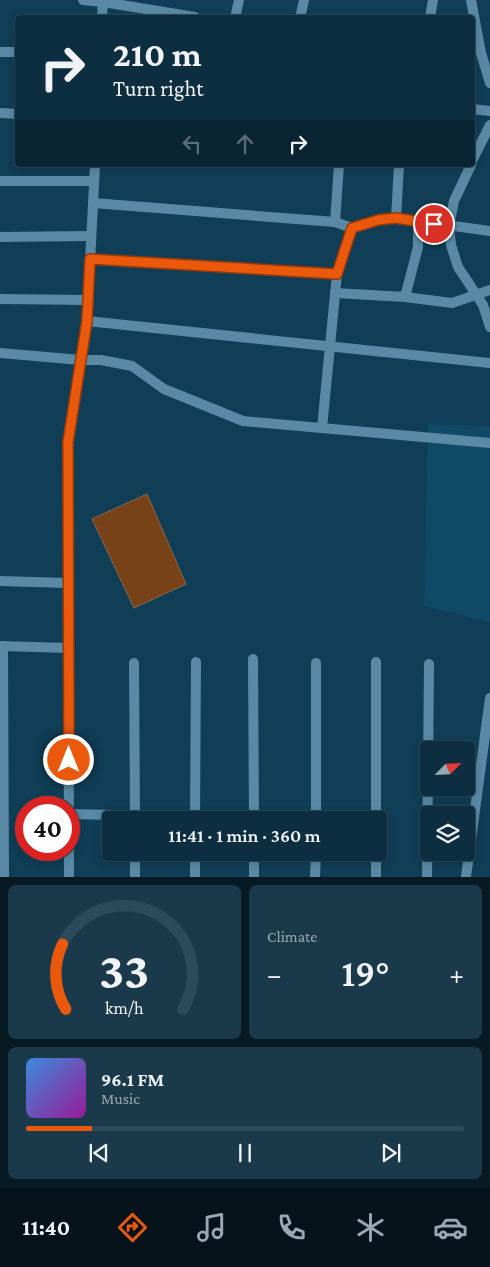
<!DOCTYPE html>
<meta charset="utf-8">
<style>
:root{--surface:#0c2e40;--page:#1a3a4b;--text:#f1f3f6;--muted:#9aa8b1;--line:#2c4a59;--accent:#ea580c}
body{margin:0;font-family:"Crimson Pro",serif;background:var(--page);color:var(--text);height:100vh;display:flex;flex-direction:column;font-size:19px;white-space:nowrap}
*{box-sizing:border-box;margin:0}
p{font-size:16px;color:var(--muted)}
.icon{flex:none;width:28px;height:28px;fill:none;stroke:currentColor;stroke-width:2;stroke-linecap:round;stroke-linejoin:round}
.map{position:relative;height:877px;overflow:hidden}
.sheet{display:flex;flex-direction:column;gap:8px;padding:8px;background:#071923;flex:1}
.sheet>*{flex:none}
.banner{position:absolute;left:15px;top:15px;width:460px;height:152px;border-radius:5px;box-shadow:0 2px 8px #0003,0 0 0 1px var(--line);background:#0c2e40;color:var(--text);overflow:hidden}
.needle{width:32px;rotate:66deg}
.buttons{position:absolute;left:420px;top:741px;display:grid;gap:10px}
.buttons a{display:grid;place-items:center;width:55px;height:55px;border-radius:5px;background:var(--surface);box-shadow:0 2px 8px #0003,0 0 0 1px var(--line);font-size:25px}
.speed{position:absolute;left:15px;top:796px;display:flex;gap:10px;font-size:25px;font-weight:700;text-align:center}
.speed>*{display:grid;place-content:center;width:65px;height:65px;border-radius:50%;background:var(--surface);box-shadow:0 2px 8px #0003,0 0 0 1px var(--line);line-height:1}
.speed .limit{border:8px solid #d22;background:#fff;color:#111}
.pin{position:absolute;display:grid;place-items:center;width:42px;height:42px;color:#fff;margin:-21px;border:2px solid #fff;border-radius:50%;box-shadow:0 1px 5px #0007}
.me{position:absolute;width:55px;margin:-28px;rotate:0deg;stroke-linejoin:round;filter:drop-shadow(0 0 4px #0008)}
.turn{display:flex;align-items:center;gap:18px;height:105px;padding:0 15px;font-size:22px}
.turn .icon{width:65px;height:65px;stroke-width:2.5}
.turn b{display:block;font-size:35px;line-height:42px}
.lanes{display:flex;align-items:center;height:48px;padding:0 15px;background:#0003;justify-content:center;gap:25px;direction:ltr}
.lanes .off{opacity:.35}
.big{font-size:38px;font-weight:600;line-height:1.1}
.sheet .tile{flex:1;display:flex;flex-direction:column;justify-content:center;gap:8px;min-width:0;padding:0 18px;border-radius:8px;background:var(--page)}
.sheet .dial{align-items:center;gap:0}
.dial svg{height:130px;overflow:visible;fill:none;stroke:var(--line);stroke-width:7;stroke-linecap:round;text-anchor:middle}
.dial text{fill:var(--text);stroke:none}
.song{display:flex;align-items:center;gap:15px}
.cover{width:60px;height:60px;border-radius:8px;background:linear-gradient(135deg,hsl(210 70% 55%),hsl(300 70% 35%))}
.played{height:5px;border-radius:2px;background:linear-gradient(90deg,var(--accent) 15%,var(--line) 15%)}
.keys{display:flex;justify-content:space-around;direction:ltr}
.heat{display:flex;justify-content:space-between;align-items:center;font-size:28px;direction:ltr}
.sheet .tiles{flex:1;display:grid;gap:8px;grid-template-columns:1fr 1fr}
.tile:last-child{grid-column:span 2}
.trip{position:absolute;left:102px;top:811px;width:285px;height:50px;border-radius:5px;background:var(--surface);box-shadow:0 2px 8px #0003,0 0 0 1px var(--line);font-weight:600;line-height:50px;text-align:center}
.dock{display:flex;height:80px;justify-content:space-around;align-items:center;background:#05121a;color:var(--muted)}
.dock .icon{width:35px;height:35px}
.dock .selected{color:var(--accent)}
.dock b{font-size:22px;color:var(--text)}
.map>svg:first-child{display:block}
.built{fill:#104965}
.building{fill:#774218;stroke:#8c664b}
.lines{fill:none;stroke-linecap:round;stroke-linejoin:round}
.service{stroke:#5989a5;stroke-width:10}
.minor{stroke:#5989a5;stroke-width:10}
.tertiary{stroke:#5989a5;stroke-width:10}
.route-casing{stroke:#983908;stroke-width:12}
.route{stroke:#ea580c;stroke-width:9}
</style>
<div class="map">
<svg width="490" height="877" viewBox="0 0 490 877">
<rect width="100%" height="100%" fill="#103e56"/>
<!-- built -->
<polygon class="built" points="428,424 490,426 490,622 424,606"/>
<!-- building -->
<polygon class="building" points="147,494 186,584 134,608 92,519"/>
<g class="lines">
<!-- service -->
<g class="service">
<polyline points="235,18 239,0"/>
<polyline points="396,218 399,165"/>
<polyline points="335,293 405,297 418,247 418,221"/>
<polyline points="405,297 452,303 490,290"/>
</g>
<!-- minor -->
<g class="minor">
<polyline points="83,0 103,2 195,17"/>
<polyline points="471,0 481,53 490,83"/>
<polyline points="300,18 304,0"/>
<polyline points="430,18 433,0"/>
<polyline points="0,52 18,52"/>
<polyline points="472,109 490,111"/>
<polyline points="0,113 18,114"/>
<polyline points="472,161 490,125"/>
<polyline points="471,165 454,201 449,226 451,245 458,267 483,305 490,327"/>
<polyline points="0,181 94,181"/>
<polyline points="93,203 335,222 352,228 378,220 396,218 490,231"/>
<polyline points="335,222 339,165"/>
<polyline points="0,237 91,236"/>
<polyline points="90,259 337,274"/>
<polyline points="0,299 88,300"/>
<polyline points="87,321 490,363"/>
<polyline points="0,353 81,360 101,360 132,366 164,389 243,421 490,443"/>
<polyline points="322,428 337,274 352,228"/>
<polyline points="0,581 68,583"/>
<polyline points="0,646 68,648"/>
<polyline points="3,646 4,877"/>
<polyline points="253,659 254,820"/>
<polyline points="376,662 376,820"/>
<polyline points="134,663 135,820"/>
<polyline points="69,814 254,818 376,818"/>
<polyline points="195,820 196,662"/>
<polyline points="316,820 316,663"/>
<polyline points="135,852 135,877"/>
<polyline points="254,852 254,877"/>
<polyline points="195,877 195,852"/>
<polyline points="315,877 316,852"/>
<polyline points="376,877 376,852"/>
<polyline points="427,877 429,664"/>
<polyline points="466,877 490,698"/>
</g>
<!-- tertiary -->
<g class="tertiary">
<polyline points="102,18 103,0"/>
<polyline points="69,877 68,443 87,321 95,165"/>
</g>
</g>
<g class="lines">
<defs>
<polyline id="route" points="69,760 68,442 87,321 90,259 337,274 352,228 378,220 396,218 434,224"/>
</defs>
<!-- route casing -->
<use href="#route" class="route-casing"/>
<!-- route -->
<use href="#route" class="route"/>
</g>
</svg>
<div class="buttons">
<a><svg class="needle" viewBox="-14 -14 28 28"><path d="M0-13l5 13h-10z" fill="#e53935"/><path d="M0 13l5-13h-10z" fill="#9aa8b1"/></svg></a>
<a><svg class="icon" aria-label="layers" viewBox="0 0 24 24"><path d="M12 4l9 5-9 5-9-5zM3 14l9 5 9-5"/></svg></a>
</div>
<div class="speed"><div class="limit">40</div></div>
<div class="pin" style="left:434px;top:224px;background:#d93025"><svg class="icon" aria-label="arrive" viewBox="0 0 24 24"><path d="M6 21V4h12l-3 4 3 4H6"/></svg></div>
<svg class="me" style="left:69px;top:760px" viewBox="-20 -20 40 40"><circle r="17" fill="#ea580c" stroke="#fff" stroke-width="3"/><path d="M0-11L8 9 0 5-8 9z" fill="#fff"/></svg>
<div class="trip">11:41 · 1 min · 360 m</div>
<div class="banner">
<div class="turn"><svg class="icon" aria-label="right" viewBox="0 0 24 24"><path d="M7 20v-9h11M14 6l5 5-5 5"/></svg><div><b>210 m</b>Turn right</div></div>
<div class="lanes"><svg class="icon off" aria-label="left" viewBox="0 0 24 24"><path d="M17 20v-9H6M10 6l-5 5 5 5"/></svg><svg class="icon off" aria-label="ahead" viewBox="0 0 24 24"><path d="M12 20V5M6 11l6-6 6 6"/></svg><svg class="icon" aria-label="right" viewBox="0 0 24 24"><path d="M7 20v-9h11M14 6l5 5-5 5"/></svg></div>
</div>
</div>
<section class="sheet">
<div class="tiles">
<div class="tile dial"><svg viewBox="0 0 100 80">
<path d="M14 69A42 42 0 1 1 86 69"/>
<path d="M14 69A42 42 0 0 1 12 29" stroke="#ea580c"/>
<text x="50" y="56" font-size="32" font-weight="700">33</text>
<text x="50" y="72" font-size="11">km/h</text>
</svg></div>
<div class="tile"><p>Climate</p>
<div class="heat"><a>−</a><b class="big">19°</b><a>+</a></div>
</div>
<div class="tile">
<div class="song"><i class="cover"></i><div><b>96.1 FM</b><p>Music</p></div></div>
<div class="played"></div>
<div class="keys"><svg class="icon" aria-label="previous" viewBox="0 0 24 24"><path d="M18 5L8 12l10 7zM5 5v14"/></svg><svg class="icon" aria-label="pause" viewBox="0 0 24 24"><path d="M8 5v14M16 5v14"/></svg><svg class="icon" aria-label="next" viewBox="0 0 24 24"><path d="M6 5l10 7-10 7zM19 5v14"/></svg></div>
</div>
</div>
</section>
<nav class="dock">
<b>11:40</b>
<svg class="icon selected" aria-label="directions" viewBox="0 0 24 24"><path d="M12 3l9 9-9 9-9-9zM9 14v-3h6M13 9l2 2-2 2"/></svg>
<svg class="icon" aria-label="music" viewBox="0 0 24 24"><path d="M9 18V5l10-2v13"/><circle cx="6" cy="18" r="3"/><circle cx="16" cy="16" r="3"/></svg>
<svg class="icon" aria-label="phone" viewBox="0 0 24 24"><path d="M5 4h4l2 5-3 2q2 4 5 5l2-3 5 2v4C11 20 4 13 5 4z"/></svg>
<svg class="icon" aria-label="climate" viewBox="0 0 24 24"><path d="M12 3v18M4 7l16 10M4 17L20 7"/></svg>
<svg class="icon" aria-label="car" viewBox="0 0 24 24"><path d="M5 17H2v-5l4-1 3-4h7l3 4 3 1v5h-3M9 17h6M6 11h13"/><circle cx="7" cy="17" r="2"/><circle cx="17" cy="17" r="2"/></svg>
</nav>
